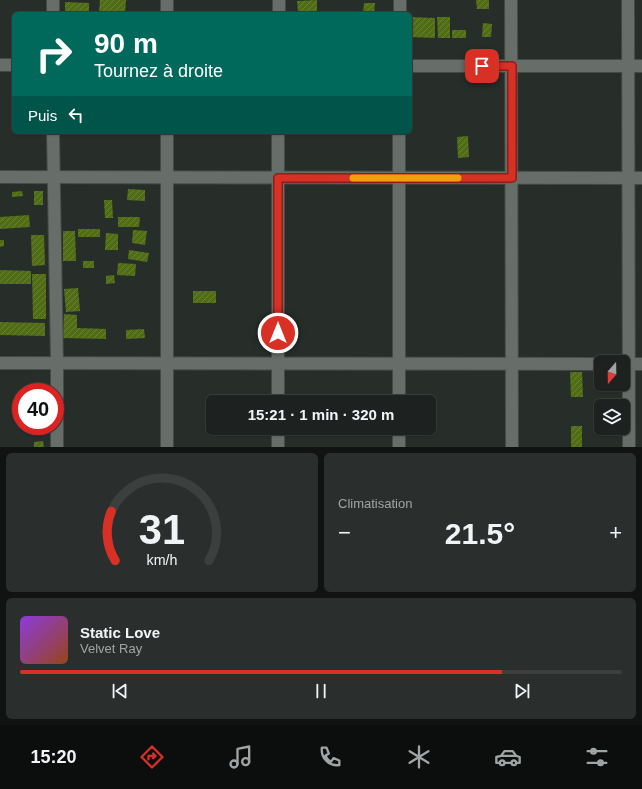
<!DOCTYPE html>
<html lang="fr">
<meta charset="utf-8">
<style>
:root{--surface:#1d2220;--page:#2a2f2d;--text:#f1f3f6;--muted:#a0a4a5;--line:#3b3f3e;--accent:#d93025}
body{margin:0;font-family:Helvetica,sans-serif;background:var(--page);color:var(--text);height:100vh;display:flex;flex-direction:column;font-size:15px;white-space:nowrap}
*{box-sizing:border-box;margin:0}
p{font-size:13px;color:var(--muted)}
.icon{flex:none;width:22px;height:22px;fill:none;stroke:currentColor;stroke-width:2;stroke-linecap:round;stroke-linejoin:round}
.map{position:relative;height:447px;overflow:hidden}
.panel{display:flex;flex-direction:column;gap:6px;padding:6px;background:#101312;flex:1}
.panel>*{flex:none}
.top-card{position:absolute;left:12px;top:12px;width:400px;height:122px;border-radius:6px;box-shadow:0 1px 3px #0004,0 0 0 1px var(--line);background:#00695c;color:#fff;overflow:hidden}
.needle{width:26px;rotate:200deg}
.buttons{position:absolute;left:594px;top:355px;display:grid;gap:8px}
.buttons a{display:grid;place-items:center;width:36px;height:36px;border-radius:6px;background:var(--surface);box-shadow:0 1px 3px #0004,0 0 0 1px var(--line);font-size:20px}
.speed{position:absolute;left:12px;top:383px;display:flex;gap:8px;font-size:20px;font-weight:700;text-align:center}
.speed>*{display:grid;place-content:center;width:52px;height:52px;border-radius:50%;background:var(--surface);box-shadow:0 1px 3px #0004,0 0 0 1px var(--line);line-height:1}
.speed .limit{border:6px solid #d22;background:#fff;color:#111}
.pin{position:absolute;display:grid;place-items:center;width:34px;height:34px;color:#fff;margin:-17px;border-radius:8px;box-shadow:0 2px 6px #0006}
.me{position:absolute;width:44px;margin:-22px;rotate:0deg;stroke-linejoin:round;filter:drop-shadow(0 0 3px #0008)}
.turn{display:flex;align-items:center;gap:14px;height:84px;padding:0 16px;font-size:18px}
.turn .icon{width:52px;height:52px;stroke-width:2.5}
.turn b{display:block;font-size:28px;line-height:34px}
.then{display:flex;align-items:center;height:38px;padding:0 16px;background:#0003;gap:8px;font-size:15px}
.big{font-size:30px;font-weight:800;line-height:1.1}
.panel .card{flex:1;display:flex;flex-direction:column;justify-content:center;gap:6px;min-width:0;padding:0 14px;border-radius:6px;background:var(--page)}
.panel .dial{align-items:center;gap:0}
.dial svg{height:104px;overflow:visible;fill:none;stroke:var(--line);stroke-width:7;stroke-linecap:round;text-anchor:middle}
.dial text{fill:var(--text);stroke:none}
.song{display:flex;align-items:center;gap:12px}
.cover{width:48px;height:48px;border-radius:6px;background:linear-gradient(135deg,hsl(270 70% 55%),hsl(20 70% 35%))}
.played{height:4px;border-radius:2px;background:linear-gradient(90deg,var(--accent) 80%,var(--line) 80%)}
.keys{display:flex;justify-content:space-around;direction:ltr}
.heat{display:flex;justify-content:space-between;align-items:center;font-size:22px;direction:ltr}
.panel .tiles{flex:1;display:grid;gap:6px;grid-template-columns:1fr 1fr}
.card:last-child{grid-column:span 2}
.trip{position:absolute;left:206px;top:395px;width:230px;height:40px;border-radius:6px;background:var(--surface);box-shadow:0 1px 3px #0004,0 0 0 1px var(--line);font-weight:800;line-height:40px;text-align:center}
.tab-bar{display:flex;height:64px;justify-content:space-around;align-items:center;background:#0c0e0d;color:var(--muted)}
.tab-bar .icon{width:28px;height:28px}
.tab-bar .active{color:var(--accent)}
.tab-bar b{font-size:18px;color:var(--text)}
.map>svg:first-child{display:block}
.building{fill:url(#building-hatch)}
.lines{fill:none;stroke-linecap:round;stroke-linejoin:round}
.minor-casing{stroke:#444a46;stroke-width:14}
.minor{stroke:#676e6a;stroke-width:12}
.route-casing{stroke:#8d1f18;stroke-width:10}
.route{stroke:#d93025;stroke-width:7}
.slow{stroke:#f59e0b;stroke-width:7}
</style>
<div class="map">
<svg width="642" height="447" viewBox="0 0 642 447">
<defs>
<pattern id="building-hatch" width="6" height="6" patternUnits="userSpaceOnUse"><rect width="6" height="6" fill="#506c15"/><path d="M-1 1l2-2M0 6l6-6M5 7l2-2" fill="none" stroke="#698137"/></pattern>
</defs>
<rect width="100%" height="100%" fill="#272e2a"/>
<!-- building -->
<g class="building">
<polygon points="100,0 126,0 125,13 99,12"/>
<polygon points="317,0 317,12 298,12 297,1"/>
<polygon points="476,0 489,0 489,9 477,9"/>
<polygon points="65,2 89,3 89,14 65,14"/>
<polygon points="364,3 375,3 374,14 363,14"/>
<polygon points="410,17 435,18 435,38 410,37"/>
<polygon points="437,17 450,17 450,38 438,38"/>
<polygon points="483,23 492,24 491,37 482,37"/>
<rect x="452" y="30" width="14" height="8"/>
<polygon points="468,136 469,157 458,158 457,137"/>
<polygon points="128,189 145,190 145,201 127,200"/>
<polygon points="22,191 23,196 12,197 12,192"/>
<rect x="34" y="191" width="9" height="14"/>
<polygon points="104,200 112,200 113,218 105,218"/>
<polygon points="29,215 30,227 0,229 0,217"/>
<polygon points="118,217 140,217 139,227 118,227"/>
<rect x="78" y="229" width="22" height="8"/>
<polygon points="133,230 147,231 145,245 132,243"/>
<polygon points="63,231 75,231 76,261 63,261"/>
<polygon points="106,233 118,234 118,250 105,250"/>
<polygon points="31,235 44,235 45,265 32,266"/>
<polygon points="0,240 4,240 4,246 0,247"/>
<polygon points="129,250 149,253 147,262 128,259"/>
<rect x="83" y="261" width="11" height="7"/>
<polygon points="118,263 136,264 135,276 117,275"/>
<polygon points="0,270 31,271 31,284 0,284"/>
<polygon points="32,274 46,274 46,319 33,319"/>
<polygon points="114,275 115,283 106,284 106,276"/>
<polygon points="78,288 80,311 66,312 64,289"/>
<rect x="193" y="291" width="23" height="12"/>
<polygon points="64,314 77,315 77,328 106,329 106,339 63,338"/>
<polygon points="0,322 45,323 45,336 0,335"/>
<polygon points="144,329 145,338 126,339 126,330"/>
<polygon points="570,372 582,372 583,397 571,397"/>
<rect x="571" y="426" width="11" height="21"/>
<polygon points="43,441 44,447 34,447 34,442"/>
</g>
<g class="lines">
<defs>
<g id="minor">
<polyline points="279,0 279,14"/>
<polyline points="511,0 512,447"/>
<polyline points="628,0 629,447"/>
<polyline points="53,14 53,0"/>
<polyline points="167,14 167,0"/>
<polyline points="400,14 400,0"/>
<polyline points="0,65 14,65"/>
<polyline points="410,66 642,66"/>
<polyline points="53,132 57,363 57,447"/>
<polyline points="0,177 642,178"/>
<polyline points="0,363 601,364"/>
<polyline points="623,364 642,364"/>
<polyline points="278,402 278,132"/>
<polyline points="399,402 399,132"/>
<polyline points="278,428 278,447"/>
<polyline points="399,428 399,447"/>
<polyline points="167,447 167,132"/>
</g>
</defs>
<!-- minor casing -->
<use href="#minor" class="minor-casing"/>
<!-- minor -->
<use href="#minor" class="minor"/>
</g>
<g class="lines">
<defs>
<polyline id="route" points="278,333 278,178 512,178 512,66 482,66"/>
</defs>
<!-- route casing -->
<use href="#route" class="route-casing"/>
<!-- route -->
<use href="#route" class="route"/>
<!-- slow -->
<polyline class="slow" points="353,178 458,178"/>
</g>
</svg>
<div class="buttons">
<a><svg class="needle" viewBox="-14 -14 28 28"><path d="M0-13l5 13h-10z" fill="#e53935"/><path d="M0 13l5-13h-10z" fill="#a0a4a5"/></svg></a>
<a><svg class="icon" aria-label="layers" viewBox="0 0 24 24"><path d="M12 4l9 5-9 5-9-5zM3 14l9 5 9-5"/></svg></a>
</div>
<div class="speed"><div class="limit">40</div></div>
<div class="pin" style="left:482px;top:66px;background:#d93025"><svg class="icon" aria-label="arrive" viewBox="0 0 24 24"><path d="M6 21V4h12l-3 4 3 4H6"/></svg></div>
<svg class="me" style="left:278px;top:333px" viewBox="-20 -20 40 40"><circle r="17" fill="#d93025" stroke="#fff" stroke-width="3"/><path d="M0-11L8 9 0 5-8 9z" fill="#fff"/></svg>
<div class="trip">15:21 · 1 min · 320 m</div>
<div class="top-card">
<div class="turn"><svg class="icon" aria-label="right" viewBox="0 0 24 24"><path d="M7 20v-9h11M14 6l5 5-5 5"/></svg><div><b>90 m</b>Tournez à droite</div></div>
<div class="then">Puis<svg class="icon" aria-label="left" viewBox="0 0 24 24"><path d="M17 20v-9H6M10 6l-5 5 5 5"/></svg></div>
</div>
</div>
<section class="panel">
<div class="tiles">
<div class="card dial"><svg viewBox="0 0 100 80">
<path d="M14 69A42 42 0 1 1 86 69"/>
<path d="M14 69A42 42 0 0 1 11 31" stroke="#d93025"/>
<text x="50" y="56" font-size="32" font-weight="700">31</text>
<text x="50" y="72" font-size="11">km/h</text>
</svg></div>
<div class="card"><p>Climatisation</p>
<div class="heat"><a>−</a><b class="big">21.5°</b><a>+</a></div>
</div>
<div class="card">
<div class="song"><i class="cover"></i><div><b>Static Love</b><p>Velvet Ray</p></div></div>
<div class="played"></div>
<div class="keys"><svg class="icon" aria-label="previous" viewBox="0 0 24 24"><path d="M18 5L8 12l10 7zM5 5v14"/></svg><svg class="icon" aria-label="pause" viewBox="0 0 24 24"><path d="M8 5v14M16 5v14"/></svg><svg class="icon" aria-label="next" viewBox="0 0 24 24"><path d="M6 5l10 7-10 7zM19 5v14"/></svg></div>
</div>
</div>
</section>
<nav class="tab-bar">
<b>15:20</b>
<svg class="icon active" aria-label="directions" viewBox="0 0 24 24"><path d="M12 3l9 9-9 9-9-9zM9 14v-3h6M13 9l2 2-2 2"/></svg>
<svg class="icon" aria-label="music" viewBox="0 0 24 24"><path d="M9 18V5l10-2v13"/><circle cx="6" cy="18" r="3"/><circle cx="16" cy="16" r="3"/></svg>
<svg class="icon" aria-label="phone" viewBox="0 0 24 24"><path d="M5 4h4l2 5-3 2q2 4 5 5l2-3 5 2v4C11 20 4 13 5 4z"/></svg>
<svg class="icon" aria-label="climate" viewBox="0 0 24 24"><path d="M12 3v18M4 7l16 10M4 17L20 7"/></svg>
<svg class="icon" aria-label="car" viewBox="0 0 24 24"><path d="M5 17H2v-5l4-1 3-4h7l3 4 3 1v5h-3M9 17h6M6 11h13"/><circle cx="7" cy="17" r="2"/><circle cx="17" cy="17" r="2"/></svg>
<svg class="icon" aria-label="filters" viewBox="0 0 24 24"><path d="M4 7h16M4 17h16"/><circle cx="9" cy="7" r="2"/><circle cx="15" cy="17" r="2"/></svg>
</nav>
